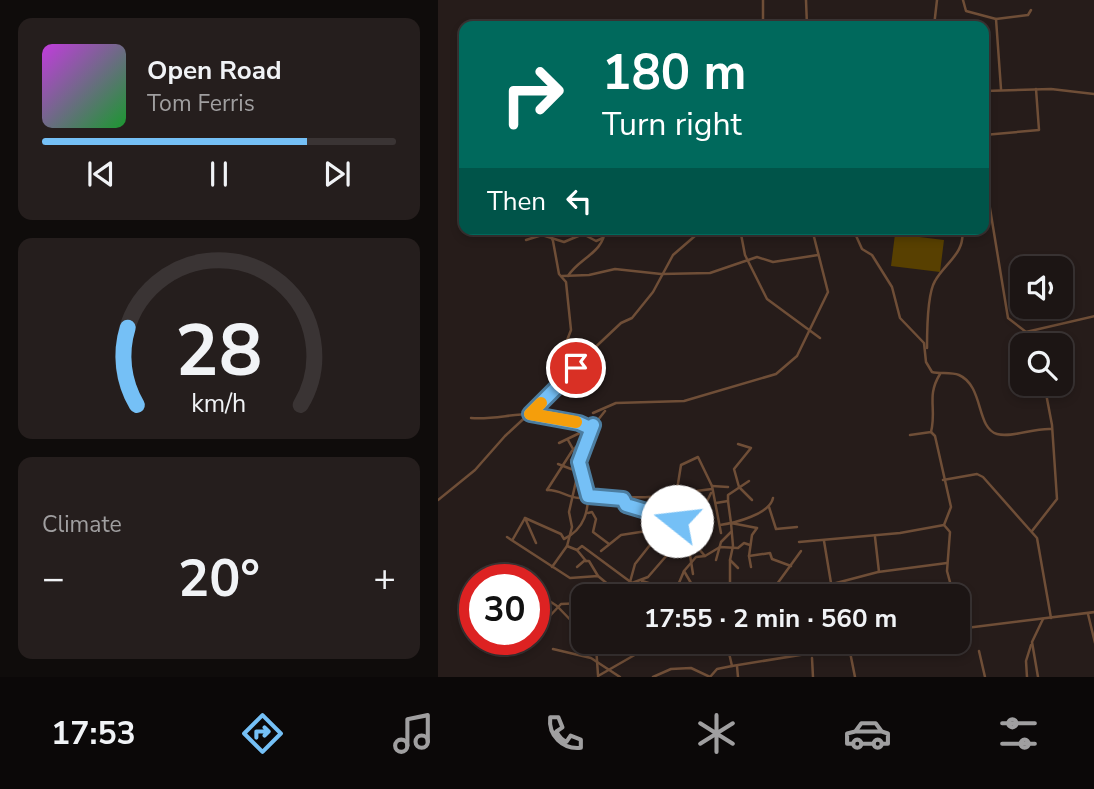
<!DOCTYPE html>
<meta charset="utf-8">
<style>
:root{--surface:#1c1514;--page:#251e1d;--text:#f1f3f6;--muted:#a09fa0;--line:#3a3434;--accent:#75c0f6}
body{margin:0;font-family:"Nunito Sans",sans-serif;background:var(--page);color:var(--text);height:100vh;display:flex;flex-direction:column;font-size:26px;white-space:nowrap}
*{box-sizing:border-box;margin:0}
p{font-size:23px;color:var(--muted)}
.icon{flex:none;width:38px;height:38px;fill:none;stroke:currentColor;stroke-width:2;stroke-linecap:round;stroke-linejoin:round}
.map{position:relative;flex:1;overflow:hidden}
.sheet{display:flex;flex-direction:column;gap:18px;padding:18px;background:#0f0c0b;width:438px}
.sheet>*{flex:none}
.guide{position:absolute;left:21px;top:21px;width:530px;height:214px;border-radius:14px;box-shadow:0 4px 10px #0003,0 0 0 2px var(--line);background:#00695c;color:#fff;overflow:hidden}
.controls{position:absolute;left:572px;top:256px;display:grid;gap:14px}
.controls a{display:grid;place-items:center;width:63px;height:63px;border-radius:14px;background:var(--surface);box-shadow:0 4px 10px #0003,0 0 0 2px var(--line);font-size:35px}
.speed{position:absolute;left:21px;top:564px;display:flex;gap:14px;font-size:35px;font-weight:700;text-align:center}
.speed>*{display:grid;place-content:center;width:91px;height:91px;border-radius:50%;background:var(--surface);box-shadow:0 4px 10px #0003,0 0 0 2px var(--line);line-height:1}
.speed .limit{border:10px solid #d22;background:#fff;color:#111}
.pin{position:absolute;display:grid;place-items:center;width:60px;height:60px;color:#fff;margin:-30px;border:4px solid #fff;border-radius:50%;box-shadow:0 2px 7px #0007}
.me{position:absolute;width:77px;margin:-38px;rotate:286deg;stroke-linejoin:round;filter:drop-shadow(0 0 5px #0008)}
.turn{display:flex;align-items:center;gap:24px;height:147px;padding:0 28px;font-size:32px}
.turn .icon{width:91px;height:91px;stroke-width:2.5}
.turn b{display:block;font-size:49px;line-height:60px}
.then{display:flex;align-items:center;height:66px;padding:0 28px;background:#0003;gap:14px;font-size:26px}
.big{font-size:52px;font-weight:700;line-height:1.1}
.sheet .tile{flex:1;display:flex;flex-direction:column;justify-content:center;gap:10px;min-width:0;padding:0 24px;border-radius:14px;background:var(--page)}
.sheet .dial{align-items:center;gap:0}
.dial svg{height:182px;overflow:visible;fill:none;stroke:var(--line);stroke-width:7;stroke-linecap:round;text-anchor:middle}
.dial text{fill:var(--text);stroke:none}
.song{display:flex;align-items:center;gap:21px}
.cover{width:84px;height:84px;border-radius:10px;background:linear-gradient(135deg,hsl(290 70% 55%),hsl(130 70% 35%))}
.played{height:7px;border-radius:4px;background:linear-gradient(90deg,var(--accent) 75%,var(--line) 75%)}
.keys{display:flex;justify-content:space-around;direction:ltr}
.heat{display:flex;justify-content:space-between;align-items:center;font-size:38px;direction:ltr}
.trip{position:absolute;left:133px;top:584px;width:399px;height:70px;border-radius:14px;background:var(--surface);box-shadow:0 4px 10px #0003,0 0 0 2px var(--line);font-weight:700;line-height:70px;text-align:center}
.tab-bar{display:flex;height:112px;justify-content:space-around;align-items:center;background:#0b0808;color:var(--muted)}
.tab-bar .icon{width:49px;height:49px}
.tab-bar .active{color:var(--accent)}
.tab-bar b{font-size:32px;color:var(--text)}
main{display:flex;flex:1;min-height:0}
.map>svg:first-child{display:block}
.built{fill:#32201e}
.green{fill:#584001}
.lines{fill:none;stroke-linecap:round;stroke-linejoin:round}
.minor{stroke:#6f4e37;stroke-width:2.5}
.route-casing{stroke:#4c7da0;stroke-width:18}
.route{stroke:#75c0f6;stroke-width:12}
.slow{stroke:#f59e0b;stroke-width:12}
</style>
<main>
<section class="sheet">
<div class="tile">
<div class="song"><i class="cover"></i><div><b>Open Road</b><p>Tom Ferris</p></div></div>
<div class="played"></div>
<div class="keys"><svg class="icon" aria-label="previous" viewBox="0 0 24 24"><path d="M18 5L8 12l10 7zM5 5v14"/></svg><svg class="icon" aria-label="pause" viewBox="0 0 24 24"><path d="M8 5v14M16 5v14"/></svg><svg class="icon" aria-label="next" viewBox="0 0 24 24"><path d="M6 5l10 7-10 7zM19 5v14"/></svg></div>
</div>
<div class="tile dial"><svg viewBox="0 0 100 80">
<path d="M14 69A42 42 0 1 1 86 69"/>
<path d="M14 69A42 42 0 0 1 10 35" stroke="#75c0f6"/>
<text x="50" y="56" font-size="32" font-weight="700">28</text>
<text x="50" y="72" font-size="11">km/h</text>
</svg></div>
<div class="tile"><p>Climate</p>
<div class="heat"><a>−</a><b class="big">20°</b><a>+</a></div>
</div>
</section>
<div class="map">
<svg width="657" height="677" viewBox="0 0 657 677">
<rect width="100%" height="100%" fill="#261c1a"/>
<!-- built -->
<polygon class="built" points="514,229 515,237 437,229"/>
<!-- green -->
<polygon class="green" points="457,234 506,240 502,272 453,266"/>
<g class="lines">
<!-- minor -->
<g class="minor">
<polyline points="368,0 369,26"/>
<polyline points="525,0 528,11 558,19 590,15 593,10"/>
<polyline points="558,19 563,89"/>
<polyline points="325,26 325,0"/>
<polyline points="496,26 499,0"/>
<polyline points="546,91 613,89 657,94"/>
<polyline points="546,135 601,130 598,89"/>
<polyline points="546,172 570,318 588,332 657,316"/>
<polyline points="110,229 115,241 121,274 128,282 133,330 125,351 132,374"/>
<polyline points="302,229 307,255 329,299 382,338"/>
<path d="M 415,229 L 424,249 L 434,255 L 454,287 L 462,318 L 486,343 L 488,362 L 494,372 C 502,374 513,372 521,375 C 546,386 538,428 559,434 C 574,438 595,428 613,429"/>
<polyline points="88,240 104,235 126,242 145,234 158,241 165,238"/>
<polyline points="124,276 151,275 177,269 223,274 272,273 319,257 335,262 380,255"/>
<path d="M 130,276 C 141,258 166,253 167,229"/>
<polyline points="588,332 598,345"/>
<path d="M 489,348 C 489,333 489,294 497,281 C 507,263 528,253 524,229"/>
<polyline points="155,413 178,403 246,401 338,374 359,356 390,292 374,229"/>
<path d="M 33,418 C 53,420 73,414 93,414 C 110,414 136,421 152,428"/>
<path d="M 472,435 L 493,432 C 499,408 488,397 502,374"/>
<polyline points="130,440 140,458"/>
<polyline points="121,443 150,429"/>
<polyline points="300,444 313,448 296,469 301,487 314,500"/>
<polyline points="133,460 143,452"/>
<polyline points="120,464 141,472"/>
<polyline points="505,480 539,474 545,477 599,538 613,618"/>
<polyline points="274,486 290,487"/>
<path d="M 109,490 C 120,489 129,497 141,498 C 146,498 151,495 157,495 C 180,496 218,502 239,490 L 243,465 L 260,457 L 274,486 L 283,533"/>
<polyline points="109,490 134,451 150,435 153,447"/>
<polyline points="250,492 274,489"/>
<polyline points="273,493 260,520 254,541 267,556 282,547 300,548 306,543 312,545"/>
<polyline points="185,499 188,505 225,516 236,524 254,514 260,506"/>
<polyline points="0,500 37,470 67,436 135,373 148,356 183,323 194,318 215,292 235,255 265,229"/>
<polyline points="290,501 290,495 311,481"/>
<polyline points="278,503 290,501 293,523"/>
<polyline points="331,507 338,529 359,527"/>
<polyline points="150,513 154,512 158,519 155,532 171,544"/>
<polyline points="246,523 252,517"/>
<path d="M 282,525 C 297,523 332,514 335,498"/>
<polyline points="506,525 512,532 509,571 516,597"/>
<polyline points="594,531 619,499 614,425 606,383"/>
<polyline points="69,537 132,578 160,576 172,586 174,597"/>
<polyline points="437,537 441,572"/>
<polyline points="75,539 87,518"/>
<polyline points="386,541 393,583"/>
<polyline points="361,542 462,533 506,525 513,507 497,436 493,432"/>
<path d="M 98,543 L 87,518 L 123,534 L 126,539 C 147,529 151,510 150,489 C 128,466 151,430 167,411"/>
<polyline points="129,546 134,527 131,512 141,468"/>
<polyline points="139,550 148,561"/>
<polyline points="163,551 183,535 215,530 212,545 197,564 192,582"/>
<polyline points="252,555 255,574"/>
<polyline points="311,556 314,535 319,528"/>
<polyline points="278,560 283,542 293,532"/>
<polyline points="292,560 292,589"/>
<polyline points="114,567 129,546 139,550 144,546 194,583 210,577 236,547 252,548"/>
<polyline points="139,567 146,561 151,561 160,576"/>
<polyline points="313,567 311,556 332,553 334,559 353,566"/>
<polyline points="300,568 292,560 295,546 293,523 319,528"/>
<polyline points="44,571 60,579"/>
<polyline points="204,581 237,591"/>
<polyline points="253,583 246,571 258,557 267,556"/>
<polyline points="339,584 363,551"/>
<polyline points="96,591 119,606 145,633"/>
<polyline points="235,597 246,571"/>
<polyline points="345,597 440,572 509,563"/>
<polyline points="520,609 523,629"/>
<polyline points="96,612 108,620 123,604 145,603"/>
<polyline points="650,614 657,643"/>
<polyline points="520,629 657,612"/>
<polyline points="154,642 158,646 160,675"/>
<polyline points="347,642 348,650"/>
<polyline points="411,647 417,677"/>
<polyline points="115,649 153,658 182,677"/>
<polyline points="541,651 547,677"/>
<polyline points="291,653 294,666"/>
<polyline points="374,658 375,677"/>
<polyline points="299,666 300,677"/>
<polyline points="160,676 200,653 210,642"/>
<polyline points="215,677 233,669 253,668 272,677 279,669 294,666 442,642"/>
<polyline points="589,677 588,661 593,645"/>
<polyline points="600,677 594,642 605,619"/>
</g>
</g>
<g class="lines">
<defs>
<polyline id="route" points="138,368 92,414 141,423 152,428 155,425 141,462 150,496 185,499 188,505 225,516 236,524 239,521"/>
</defs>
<!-- route casing -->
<use href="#route" class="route-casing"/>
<!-- route -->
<use href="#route" class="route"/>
<!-- slow -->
<polyline class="slow" points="103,403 92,414 138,422"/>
</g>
</svg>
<div class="controls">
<a><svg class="icon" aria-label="sound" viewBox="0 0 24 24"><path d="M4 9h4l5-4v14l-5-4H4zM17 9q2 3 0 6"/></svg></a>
<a><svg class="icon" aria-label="search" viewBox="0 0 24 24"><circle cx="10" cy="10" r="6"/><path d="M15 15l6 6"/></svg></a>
</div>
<div class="speed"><div class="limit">30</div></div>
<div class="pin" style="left:138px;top:368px;background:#d93025"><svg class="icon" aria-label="arrive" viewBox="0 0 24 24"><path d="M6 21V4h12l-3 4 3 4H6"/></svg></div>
<svg class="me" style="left:239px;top:521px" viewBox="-20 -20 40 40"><circle r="19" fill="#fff"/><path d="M0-13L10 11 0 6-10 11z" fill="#75c0f6"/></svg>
<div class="trip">17:55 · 2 min · 560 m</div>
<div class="guide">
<div class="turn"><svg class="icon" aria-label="right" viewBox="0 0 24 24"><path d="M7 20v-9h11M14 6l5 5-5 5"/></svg><div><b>180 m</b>Turn right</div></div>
<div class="then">Then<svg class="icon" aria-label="left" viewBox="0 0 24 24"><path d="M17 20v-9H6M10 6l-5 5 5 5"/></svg></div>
</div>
</div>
</main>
<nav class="tab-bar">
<b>17:53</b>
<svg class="icon active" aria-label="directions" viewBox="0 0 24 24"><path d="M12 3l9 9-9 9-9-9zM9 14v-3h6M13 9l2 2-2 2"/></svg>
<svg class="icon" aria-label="music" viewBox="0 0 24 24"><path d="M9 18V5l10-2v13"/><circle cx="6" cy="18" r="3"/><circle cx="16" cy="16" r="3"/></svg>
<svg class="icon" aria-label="phone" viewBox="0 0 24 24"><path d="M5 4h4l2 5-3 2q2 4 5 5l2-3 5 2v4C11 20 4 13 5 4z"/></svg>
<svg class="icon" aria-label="climate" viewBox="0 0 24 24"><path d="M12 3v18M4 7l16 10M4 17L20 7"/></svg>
<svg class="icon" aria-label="car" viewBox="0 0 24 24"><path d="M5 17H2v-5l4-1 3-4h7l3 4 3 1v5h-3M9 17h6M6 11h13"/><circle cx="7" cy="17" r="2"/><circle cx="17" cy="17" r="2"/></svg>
<svg class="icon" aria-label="filters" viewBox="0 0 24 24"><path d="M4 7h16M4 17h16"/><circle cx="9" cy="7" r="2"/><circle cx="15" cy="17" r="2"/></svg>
</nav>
